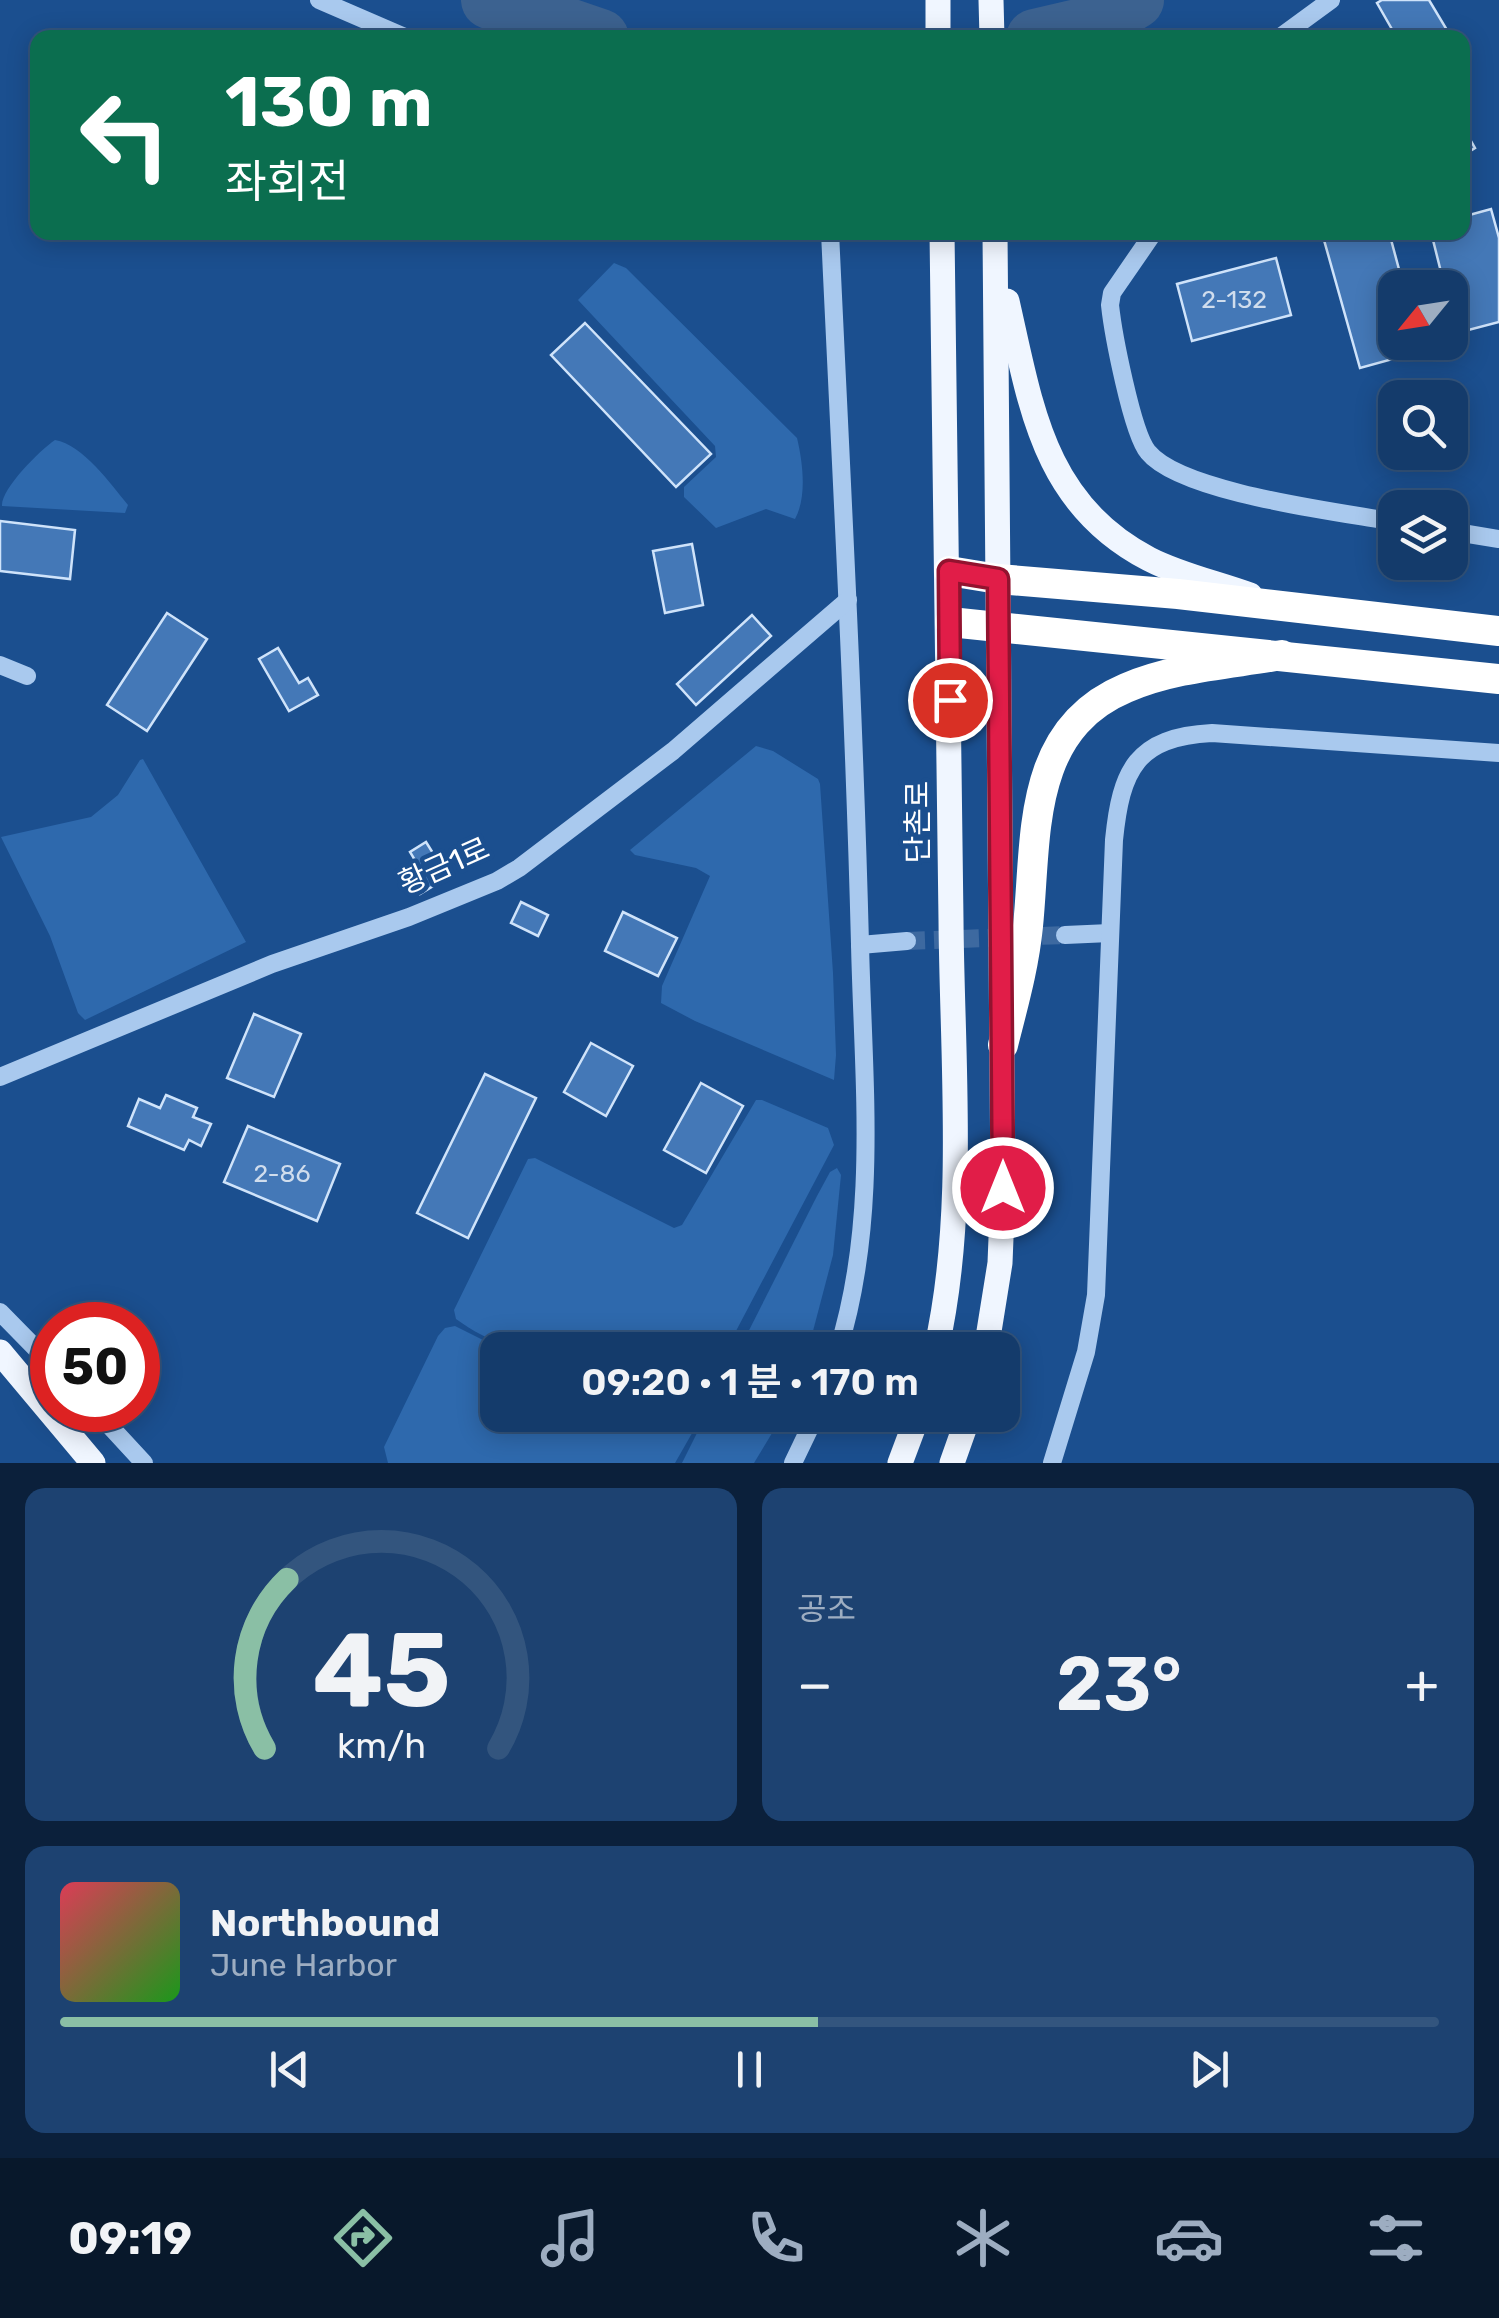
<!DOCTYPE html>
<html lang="ko">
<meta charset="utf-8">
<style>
:root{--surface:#143b6b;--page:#1d4271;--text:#f1f3f6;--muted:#9dadc1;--line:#33557e;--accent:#8abfa5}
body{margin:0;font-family:Rubik,"Noto Sans KR",sans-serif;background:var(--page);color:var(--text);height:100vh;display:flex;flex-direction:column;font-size:38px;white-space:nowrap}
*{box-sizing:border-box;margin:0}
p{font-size:32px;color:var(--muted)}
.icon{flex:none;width:55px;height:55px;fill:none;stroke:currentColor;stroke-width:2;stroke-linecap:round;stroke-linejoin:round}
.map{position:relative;height:1463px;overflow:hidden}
.sheet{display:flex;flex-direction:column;gap:25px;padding:25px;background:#0b203b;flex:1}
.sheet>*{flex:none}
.top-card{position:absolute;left:30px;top:30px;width:1440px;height:210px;border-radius:20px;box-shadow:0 5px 25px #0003,0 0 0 2px var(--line);background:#0b6e4f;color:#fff;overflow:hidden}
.needle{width:65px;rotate:240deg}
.fabs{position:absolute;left:1378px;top:270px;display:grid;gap:20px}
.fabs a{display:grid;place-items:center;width:90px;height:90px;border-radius:20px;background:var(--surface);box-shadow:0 5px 25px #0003,0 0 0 2px var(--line);font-size:50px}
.speed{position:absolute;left:30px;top:1302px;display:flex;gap:20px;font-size:50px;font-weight:700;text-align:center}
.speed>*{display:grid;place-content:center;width:130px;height:130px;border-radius:50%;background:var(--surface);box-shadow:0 5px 25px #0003,0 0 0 2px var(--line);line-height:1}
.speed .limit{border:15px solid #d22;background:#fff;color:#111}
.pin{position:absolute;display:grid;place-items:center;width:85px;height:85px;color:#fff;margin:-42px;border:5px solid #fff;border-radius:50%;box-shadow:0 2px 10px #0007}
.me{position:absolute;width:110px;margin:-55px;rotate:0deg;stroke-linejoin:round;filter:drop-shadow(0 0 8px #0008)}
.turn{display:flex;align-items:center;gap:35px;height:210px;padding:0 30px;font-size:45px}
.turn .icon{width:130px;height:130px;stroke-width:2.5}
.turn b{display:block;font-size:70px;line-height:85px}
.big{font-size:75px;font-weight:600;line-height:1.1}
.sheet .tile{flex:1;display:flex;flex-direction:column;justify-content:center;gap:15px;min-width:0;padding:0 35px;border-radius:20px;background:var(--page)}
.sheet .dial{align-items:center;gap:0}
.dial svg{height:260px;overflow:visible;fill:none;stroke:var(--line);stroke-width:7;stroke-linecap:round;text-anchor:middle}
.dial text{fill:var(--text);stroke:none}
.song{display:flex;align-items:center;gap:30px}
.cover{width:120px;height:120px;border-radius:15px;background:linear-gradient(135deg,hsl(350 70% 55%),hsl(120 70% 35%))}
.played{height:10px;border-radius:5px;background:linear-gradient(90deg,var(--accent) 55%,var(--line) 55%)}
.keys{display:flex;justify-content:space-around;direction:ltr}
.heat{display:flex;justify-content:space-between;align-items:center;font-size:55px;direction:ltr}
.sheet .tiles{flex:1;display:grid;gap:25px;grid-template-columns:1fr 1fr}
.tile:last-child{grid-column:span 2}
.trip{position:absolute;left:480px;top:1332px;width:540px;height:100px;border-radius:20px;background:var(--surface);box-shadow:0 5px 25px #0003,0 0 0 2px var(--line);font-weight:600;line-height:100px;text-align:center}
.tabs{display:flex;height:160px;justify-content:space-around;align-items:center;background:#08182b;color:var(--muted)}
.tabs .icon{width:70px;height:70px}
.tabs .current{color:var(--accent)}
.tabs b{font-size:45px;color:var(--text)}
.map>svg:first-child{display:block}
.green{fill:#2e69ad}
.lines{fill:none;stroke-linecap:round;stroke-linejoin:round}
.river{stroke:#3c6290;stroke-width:58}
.building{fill:#4478b7;stroke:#cfe3fa;stroke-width:2.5}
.minor-tunnel{stroke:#3d69a0;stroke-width:18;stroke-dasharray:18 9;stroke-linecap:butt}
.minor{stroke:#a9c9ee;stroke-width:18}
.major{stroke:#f0f6ff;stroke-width:25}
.highway{stroke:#fff;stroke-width:30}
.route-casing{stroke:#92132f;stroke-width:25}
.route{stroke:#e11d48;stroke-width:18}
.labels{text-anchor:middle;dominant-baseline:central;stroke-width:9;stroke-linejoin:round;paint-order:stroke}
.number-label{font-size:25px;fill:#d0dded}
.street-label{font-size:30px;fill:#fff;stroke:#1b4f8f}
</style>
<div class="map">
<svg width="1499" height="1463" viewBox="0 0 1499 1463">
<rect width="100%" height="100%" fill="#1b4f8f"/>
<!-- green -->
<g class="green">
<path d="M 614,263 L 626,268 L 797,438 C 803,463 807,497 795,519 L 766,509 L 716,528 L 684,497 L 684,487 L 716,457 L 715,446 L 578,300 Z"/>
<path d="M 55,440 C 83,445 111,484 128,505 L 125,513 L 2,506 C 1,489 39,451 55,440 Z"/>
<polygon points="756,746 773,751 818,779 820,784 833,973 836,1055 834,1080 695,1021 661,1003 662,986 710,876 696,868 635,855 630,850"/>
<polygon points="143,759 246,942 85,1020 78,1013 50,936 1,837 91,817 118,795 140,760"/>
<path d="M 756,1100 L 762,1100 L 828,1128 L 834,1145 L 726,1350 L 587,1350 L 574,1345 C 534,1360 490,1344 456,1319 L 454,1310 L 528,1159 L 535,1158 L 674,1228 L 682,1225 Z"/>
<polygon points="837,1168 841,1175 833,1255 808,1350 739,1350 817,1196 830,1172"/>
<polygon points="455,1326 503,1350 498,1350 498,1415 697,1415 695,1428 675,1463 388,1463 384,1447 438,1336 445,1328"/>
<polygon points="706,1415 783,1415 754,1463 682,1463"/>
</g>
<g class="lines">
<!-- river -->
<g class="river">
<polyline points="490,0 600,38"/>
<polyline points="1035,38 1095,24 1135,0"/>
</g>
</g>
<!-- building -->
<g class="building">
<polygon points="1382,0 1429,0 1447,30 1434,38 1397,38 1377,3"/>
<polygon points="1462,125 1475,148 1462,156"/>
<polygon points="1491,209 1499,238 1499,322 1457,333 1450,305 1450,288 1445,288 1431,232 1462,232 1462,217"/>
<polygon points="1353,232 1389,232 1404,288 1395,288 1395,342 1419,342 1422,351 1360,368 1324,240"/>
<polygon points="1276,258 1291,315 1192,341 1177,284"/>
<polygon points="585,323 711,454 676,487 551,355"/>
<polygon points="0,521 75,530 70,579 0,571"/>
<polygon points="692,544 703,605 665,613 653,551"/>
<polygon points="167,613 207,639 147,731 107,705"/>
<polygon points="752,615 771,636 696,705 677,684"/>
<polygon points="278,648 299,683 308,678 318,695 289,711 259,659"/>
<polygon points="426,842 448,877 420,894 410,877 421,870 410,852"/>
<polygon points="521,902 548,915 538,936 511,923"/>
<polygon points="623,912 677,938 658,976 605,951"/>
<polygon points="254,1014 301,1034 274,1097 227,1078"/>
<polygon points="591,1043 633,1066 606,1116 564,1092"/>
<polygon points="485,1074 536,1098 468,1238 417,1213"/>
<polygon points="701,1083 743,1106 706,1173 664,1150"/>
<polygon points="166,1095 197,1108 193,1117 211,1124 201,1146 189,1140 184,1150 128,1126 139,1099 160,1108"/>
<polygon points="248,1126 340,1164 317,1221 224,1182"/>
</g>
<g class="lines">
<!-- minor-tunnel -->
<polyline class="minor-tunnel" points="907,941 1065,935"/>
<!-- minor -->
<g class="minor">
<polyline points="319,0 407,38"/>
<polyline points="1279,38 1331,0"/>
<path d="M 830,232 C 841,470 854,707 860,944 C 863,1079 879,1219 838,1350"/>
<path d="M 1154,232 L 1112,293 L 1110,305 C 1113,333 1132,433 1148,452 C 1181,493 1340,512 1395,522"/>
<polyline points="1450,531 1499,539"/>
<polyline points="0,665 27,676"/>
<polyline points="1065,935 1110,933"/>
<polyline points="860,945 907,941"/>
<polyline points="0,1077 272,964 409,917 497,881 519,868 673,751 848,600"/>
<polyline points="0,1312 52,1365"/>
<polyline points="95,1410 144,1463"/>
<polyline points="793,1463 816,1415"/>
<path d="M 1052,1463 L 1086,1352 L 1096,1295 L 1114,840 C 1121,770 1136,737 1212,733 L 1499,753"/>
</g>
<!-- major -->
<g class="major">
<polyline points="938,0 938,38"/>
<polyline points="991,0 992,38"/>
<path d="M 1007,301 C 1031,406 1043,504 1149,559 C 1180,575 1217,583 1250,595"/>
<path d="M 936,1350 C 967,1214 952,1060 951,920 C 948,691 947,462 942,232"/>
<polyline points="986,1350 1000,1263 1003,1188 995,232"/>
<polyline points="0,1352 93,1463"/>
<polyline points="900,1463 918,1415"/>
<polyline points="952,1463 969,1415"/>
</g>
<!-- highway -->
<g class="highway">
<polyline points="949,571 998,579 1178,594 1499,631"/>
<polyline points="950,622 1499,679"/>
<path d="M 1003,1045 C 1013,1005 1024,967 1028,926 C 1037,836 1026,730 1126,688 C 1174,667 1231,664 1282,655"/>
</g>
</g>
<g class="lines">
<defs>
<polyline id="route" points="950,700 949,571 998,579 1003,1188"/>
</defs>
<!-- route casing -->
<use href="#route" class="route-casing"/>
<!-- route -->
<use href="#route" class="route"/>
</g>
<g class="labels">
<!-- number labels -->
<g class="number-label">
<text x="1234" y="299">2-132</text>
<text x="282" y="1173">2-86</text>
</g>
<!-- street labels -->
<g class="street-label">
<text transform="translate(918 822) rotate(-90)">단촌로</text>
<text transform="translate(444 866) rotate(-24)">황금1로</text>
</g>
</g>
</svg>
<div class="fabs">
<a><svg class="needle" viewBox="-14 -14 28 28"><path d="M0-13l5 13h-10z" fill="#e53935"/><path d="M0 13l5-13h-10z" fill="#9dadc1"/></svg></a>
<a><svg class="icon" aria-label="search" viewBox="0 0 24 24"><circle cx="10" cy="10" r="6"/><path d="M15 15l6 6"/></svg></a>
<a><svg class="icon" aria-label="layers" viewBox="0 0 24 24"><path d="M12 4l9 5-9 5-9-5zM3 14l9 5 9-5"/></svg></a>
</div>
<div class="speed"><div class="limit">50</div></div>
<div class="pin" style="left:950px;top:700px;background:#d93025"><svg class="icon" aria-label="arrive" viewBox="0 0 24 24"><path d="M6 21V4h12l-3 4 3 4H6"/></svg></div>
<svg class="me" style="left:1003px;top:1188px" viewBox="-20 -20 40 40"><circle r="17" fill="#e11d48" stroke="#fff" stroke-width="3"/><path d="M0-11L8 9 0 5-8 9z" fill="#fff"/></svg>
<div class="trip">09:20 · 1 분 · 170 m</div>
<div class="top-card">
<div class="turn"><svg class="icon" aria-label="left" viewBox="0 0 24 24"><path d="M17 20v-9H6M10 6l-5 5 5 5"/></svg><div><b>130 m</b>좌회전</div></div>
</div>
</div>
<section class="sheet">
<div class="tiles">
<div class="tile dial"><svg viewBox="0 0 100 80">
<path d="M14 69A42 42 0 1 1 86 69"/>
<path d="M14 69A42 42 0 0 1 21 17" stroke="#8abfa5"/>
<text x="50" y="56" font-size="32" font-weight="700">45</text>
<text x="50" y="72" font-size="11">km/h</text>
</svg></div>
<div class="tile"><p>공조</p>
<div class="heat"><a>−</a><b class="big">23°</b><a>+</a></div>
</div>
<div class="tile">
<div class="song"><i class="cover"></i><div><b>Northbound</b><p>June Harbor</p></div></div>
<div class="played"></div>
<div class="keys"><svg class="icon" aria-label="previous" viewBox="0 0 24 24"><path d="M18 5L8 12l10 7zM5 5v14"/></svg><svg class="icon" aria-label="pause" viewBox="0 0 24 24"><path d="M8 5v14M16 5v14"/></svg><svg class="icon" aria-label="next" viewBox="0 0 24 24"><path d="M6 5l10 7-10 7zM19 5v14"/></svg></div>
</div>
</div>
</section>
<nav class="tabs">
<b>09:19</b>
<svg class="icon current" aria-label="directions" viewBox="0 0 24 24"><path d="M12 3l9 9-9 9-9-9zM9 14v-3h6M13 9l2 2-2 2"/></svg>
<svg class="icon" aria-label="music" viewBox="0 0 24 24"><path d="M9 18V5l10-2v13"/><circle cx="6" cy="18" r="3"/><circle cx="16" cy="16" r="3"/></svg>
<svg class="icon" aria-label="phone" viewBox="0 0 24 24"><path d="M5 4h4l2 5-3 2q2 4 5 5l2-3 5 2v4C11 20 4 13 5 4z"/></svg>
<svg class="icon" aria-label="climate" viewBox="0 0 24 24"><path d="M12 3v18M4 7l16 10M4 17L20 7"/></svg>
<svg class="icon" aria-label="car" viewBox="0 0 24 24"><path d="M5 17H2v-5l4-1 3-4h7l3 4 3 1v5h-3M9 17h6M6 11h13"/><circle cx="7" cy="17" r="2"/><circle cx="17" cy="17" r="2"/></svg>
<svg class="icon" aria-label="filters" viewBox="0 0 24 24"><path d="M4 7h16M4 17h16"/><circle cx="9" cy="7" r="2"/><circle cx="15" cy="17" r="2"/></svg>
</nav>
